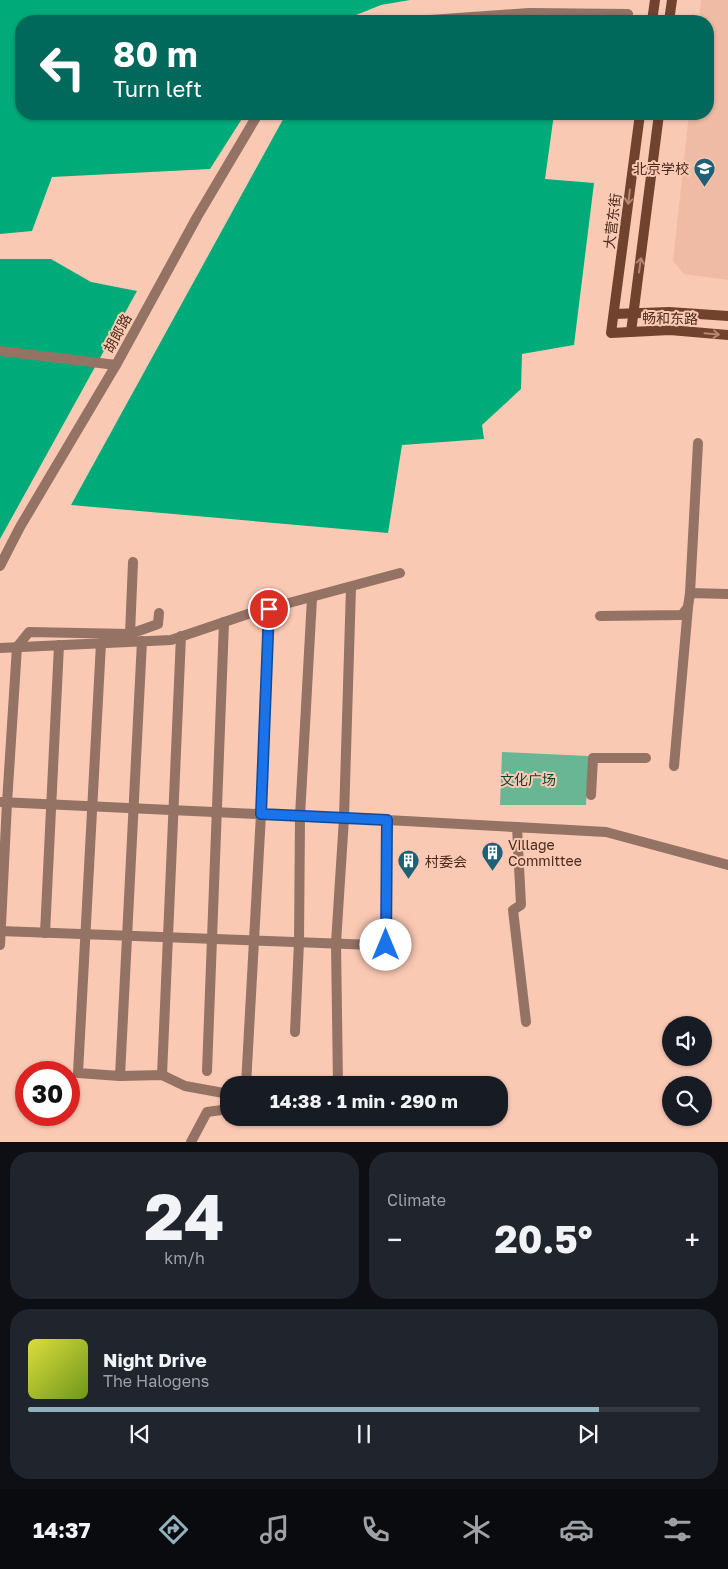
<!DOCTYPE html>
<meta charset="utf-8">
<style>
:root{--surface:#171b24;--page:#20242c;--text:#f1f3f6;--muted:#9ea1a6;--line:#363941;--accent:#93b1bc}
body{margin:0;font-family:"Golos Text","Noto Sans SC",sans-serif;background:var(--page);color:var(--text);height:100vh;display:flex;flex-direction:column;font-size:19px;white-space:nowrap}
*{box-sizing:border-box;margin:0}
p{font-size:16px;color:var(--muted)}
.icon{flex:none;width:28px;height:28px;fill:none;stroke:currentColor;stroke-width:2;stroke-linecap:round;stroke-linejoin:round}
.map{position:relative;height:1142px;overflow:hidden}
.sheet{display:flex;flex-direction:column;gap:10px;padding:10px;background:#0d0f14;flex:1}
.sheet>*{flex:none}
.top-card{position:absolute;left:15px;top:15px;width:699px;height:105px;border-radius:20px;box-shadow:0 1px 4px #0004;background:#00695c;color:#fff;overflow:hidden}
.controls{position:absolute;left:662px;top:1016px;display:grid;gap:10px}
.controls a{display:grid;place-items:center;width:50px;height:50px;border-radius:50%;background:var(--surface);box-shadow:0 1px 4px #0004;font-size:25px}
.speed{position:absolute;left:15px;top:1061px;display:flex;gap:10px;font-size:25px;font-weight:700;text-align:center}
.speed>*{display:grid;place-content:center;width:65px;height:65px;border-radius:50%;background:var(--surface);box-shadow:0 1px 4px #0004;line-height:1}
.speed .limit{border:8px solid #d22;background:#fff;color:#111}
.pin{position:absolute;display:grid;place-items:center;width:42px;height:42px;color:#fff;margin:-21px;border:2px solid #fff;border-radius:50%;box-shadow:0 1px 5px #0007}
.me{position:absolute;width:55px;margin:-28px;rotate:0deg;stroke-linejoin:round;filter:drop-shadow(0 0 4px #0008)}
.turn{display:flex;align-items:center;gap:18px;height:105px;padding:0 15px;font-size:22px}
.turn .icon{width:65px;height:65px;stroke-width:2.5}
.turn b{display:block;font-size:35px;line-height:42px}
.big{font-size:38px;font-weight:700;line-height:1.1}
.sheet .widget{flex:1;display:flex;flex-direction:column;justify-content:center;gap:8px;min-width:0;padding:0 18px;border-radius:20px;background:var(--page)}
.sheet .dial{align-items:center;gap:0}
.dial b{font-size:65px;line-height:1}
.song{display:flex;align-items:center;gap:15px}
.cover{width:60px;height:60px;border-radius:8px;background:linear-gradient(135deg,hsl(60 70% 55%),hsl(80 70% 35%))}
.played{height:5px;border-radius:2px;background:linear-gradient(90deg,var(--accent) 85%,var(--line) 85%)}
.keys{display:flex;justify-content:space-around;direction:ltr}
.heat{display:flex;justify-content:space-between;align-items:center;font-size:28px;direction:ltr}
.sheet .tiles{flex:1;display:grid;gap:10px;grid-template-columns:1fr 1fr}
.widget:last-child{grid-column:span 2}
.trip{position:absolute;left:220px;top:1076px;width:288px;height:50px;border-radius:20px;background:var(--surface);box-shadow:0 1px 4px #0004;font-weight:700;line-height:50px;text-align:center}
.dock{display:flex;height:80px;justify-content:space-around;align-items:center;background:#090b0e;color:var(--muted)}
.dock .icon{width:35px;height:35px}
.dock .on{color:var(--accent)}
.dock b{font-size:22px;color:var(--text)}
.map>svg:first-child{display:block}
.built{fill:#efbba4}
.green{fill:#69b694}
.forest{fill:#00ab7a}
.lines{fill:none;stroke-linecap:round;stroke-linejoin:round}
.street{stroke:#947264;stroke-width:10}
.secondary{stroke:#71432f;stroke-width:10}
.oneway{stroke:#b68672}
.route-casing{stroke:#114b97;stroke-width:12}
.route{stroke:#1a73e8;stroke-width:9}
.labels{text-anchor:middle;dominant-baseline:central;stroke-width:4;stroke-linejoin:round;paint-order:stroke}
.poi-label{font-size:14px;fill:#492a1c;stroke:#fac9b4;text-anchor:start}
.street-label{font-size:14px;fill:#492a1c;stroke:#fac9b4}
.park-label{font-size:14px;fill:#09432f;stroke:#fac9b4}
</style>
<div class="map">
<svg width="728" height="1142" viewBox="0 0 728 1142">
<rect width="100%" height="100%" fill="#fac9b4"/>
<!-- built -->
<polygon class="built" points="701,0 728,0 728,280 684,274 673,261 689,114 708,114 708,21 699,21"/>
<!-- green -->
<polygon class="green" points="502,752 589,756 586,805 500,805"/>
<!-- forest -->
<g class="forest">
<polygon points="0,0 410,0 381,5 341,21 21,21 21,114 245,114 210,169 52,177 32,231 0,234"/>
<polygon points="286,114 554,114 545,179 594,183 574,345 522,354 521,389 482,425 484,439 402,445 388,533 71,505"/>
<polygon points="0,259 51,259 91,282 137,291 0,539"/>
</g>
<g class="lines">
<!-- street -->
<g class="street">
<polyline points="416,21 529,13 628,14"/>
<polyline points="0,351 116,365"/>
<polyline points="0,566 20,527 116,365 197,217 258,114"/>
<polyline points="690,593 698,443"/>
<polyline points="600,616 682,615 688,607 690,593 728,594"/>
<polyline points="130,634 133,562"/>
<polyline points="101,643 78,1073 120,1076 162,1075 185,1086 229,1094"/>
<polyline points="0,648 171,640 248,614 400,573"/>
<polyline points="674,766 688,607"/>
<polyline points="591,795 593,758 646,758"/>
<polyline points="0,802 387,820 606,832 728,865"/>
<polyline points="517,827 521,905 513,910 526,1022"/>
<polyline points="0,931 374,945"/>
<polyline points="45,933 59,645"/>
<polyline points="0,945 7,803 17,647 29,632 130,634 158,624 159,613"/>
<polyline points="386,945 387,820"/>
<polyline points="295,1032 299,942 300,816 312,598"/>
<polyline points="207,1071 224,622"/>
<polyline points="162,1075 181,636"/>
<polyline points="120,1076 142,641"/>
<polyline points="246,1085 261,814 269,609"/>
<polyline points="338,1085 336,943 344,818 351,587"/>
<polyline points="191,1142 207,1112 229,1109"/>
</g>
<!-- secondary -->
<g class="secondary">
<polyline points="652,21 655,0"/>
<polyline points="669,21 672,0"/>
<polyline points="640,114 611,333 670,330 728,335"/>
<polyline points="614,314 669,312 728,316"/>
<polyline points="631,332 659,114"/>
</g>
</g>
<!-- one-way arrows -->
<defs><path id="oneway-shaft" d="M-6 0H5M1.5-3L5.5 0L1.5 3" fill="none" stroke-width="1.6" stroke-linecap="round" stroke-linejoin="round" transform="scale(1.25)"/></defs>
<g class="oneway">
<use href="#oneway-shaft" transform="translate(629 197) rotate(97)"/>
<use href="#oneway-shaft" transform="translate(640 265) rotate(-82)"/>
<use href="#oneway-shaft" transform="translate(712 334) rotate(5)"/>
</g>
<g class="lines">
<defs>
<polyline id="route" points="269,609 261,814 387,820 386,945"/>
</defs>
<!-- route casing -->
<use href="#route" class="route-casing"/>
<!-- route -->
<use href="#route" class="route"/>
</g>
<!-- icons -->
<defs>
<symbol id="school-pin" viewBox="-11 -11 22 30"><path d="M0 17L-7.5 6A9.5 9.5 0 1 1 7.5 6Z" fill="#206076" stroke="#fac9b4"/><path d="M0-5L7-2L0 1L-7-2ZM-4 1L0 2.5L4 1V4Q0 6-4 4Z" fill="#fff"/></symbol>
<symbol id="building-pin" viewBox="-11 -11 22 30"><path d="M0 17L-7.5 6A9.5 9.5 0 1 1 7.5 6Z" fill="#206076" stroke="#fac9b4"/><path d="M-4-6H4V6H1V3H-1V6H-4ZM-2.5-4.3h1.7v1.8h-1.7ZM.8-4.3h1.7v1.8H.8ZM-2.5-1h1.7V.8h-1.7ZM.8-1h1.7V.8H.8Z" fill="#fff"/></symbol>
</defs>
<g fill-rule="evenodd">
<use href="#school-pin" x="692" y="156" width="25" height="34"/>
<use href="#building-pin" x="480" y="840" width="25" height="34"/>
<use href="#building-pin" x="396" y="848" width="25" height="34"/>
</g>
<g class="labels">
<!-- poi labels -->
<g class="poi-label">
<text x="689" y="168" text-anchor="end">北京学校</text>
<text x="508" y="844">Village<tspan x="508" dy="16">Committee</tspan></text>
<text x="425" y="861">村委会</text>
</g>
<!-- street labels -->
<g class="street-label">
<text transform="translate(612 221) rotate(-83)">大营东街</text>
<text transform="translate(670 318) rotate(1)">畅和东路</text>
<text transform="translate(117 333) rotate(-61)">胡郎路</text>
</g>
<!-- park labels -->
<g class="park-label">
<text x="528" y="779">文化广场</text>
</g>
</g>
</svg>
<div class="controls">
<a><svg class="icon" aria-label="sound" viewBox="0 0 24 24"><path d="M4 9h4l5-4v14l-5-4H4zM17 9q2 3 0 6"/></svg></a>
<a><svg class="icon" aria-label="search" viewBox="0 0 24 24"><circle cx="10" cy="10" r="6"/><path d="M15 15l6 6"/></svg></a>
</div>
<div class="speed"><div class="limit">30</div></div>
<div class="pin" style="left:269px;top:609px;background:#d93025"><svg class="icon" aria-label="arrive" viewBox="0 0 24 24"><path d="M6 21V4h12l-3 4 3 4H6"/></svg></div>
<svg class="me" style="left:386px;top:945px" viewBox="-20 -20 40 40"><circle r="19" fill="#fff"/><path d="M0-13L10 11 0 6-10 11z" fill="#1a73e8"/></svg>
<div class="trip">14:38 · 1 min · 290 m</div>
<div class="top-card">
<div class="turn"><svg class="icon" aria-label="left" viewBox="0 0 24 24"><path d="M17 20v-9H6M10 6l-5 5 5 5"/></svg><div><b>80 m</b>Turn left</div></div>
</div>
</div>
<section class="sheet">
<div class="tiles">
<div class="widget dial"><b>24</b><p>km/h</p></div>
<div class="widget"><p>Climate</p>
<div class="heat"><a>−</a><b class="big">20.5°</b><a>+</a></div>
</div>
<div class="widget">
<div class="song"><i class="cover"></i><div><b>Night Drive</b><p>The Halogens</p></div></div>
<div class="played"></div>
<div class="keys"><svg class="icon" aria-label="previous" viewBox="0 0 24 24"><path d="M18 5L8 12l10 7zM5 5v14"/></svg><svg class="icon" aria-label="pause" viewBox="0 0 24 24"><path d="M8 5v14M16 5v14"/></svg><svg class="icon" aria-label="next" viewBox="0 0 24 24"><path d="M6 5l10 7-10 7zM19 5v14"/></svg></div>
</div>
</div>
</section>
<nav class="dock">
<b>14:37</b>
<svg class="icon on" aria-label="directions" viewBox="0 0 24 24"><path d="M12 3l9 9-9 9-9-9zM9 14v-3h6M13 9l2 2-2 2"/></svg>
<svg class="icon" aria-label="music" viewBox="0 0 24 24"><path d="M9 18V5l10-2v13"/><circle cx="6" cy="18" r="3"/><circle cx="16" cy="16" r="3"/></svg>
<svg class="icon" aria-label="phone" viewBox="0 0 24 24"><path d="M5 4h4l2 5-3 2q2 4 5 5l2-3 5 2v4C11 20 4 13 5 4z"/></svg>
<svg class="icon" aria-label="climate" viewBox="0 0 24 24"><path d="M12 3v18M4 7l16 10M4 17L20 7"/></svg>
<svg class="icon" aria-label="car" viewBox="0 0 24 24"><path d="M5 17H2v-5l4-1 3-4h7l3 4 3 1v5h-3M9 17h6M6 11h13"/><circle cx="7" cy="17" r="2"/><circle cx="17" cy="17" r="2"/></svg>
<svg class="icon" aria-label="filters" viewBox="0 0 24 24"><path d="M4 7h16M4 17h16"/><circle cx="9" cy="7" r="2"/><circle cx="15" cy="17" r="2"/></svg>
</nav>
